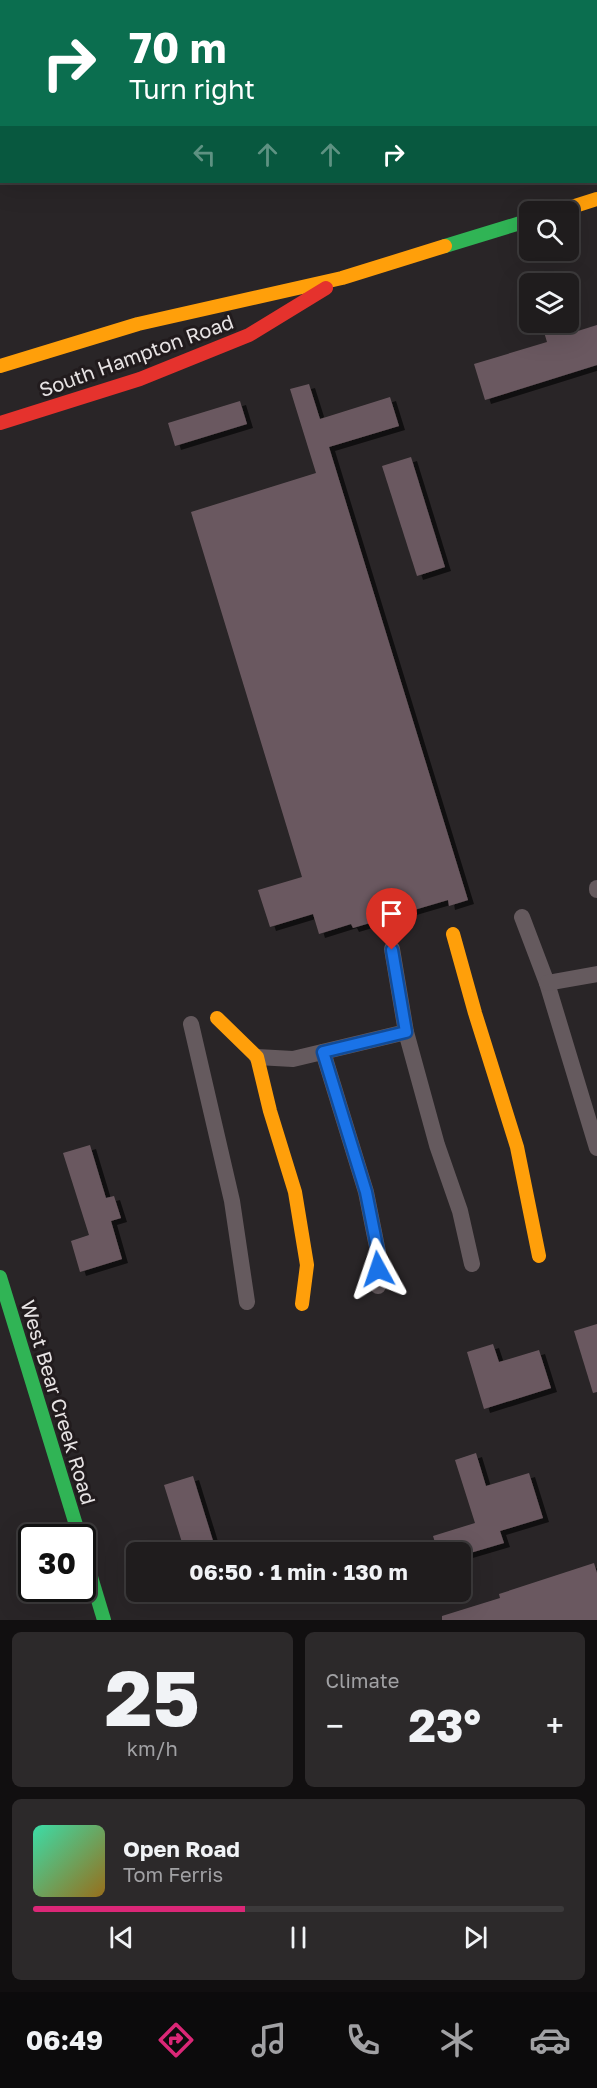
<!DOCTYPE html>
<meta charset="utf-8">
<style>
:root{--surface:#1f1c1d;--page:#2c292a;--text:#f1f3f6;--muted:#a1a1a4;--line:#3c3a3b;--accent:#db2777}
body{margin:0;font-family:"Golos Text",sans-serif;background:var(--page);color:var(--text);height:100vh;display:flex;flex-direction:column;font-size:22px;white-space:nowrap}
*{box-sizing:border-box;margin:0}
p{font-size:20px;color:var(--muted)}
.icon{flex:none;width:33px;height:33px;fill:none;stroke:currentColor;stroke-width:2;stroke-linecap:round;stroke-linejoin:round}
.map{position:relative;height:1620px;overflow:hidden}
.side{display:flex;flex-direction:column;gap:12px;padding:12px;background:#110f10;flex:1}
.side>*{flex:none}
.guide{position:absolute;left:0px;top:0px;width:597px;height:183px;box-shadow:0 6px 24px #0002,0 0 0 2px var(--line);background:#0b6e4f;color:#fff;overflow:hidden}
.tools{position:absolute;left:519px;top:201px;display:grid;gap:12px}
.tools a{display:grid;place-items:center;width:60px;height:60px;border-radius:9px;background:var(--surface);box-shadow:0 6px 24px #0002,0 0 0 2px var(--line);font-size:30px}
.speed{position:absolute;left:18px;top:1524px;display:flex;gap:12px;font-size:30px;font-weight:700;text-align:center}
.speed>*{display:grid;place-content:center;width:78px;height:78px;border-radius:50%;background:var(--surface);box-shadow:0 6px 24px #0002,0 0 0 2px var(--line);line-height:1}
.speed .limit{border:3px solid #111;border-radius:9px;background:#fff;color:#111}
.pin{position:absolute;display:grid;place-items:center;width:51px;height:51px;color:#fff;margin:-62px -26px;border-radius:50% 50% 50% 0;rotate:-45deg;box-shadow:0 0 6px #0007}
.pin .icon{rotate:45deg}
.me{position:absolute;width:66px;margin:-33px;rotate:355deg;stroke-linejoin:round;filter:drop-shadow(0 0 4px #0008)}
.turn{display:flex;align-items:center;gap:21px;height:126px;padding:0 30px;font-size:27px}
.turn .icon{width:78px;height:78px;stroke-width:2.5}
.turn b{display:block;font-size:42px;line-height:51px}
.lanes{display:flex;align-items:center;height:57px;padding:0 30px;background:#0003;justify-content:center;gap:30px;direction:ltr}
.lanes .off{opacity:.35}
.big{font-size:45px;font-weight:700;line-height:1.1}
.side .tile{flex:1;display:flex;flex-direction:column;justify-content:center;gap:9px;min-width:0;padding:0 21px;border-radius:9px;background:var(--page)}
.side .dial{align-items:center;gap:0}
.dial b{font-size:78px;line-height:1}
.song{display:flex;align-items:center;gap:18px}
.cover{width:72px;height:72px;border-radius:9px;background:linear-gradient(135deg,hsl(160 70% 55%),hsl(40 70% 35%))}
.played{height:6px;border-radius:3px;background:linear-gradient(90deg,var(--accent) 40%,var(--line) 40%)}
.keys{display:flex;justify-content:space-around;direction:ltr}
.heat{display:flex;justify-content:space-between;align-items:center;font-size:33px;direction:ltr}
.side .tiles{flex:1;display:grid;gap:12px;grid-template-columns:1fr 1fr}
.tile:last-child{grid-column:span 2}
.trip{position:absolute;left:126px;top:1542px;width:345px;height:60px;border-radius:9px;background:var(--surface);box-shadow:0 6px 24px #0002,0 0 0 2px var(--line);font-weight:700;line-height:60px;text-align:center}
.dock{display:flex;height:96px;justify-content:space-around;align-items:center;background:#0c0b0c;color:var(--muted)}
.dock .icon{width:42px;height:42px}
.dock .current{color:var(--accent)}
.dock b{font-size:27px;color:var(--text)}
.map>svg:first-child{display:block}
.building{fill:#6b5960;filter:url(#shadow)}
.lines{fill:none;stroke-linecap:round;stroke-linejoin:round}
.street{stroke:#655a5e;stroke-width:16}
.fast{stroke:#30b455;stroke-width:14}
.slow{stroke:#ff9f0a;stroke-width:14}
.jam{stroke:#e5322d;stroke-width:14}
.route-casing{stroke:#114b97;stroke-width:15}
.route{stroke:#1a73e8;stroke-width:10}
.labels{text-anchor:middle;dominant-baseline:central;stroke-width:6;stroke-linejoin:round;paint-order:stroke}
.street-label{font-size:20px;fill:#e7e3e4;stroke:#211b1d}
</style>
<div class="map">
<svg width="597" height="1620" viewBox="0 0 597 1620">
<defs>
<filter id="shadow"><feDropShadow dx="6" dy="4" stdDeviation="0" flood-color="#0009"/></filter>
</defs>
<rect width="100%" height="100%" fill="#292527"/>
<!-- building -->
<g class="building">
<polygon points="541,322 561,322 565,335 597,325 597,365 485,400 474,364 547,342"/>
<polygon points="309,384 320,419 390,397 399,426 329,447 468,900 449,906 448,900 353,928 351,924 319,934 313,914 270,927 258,890 302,877 191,512 316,473 290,389"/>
<polygon points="240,401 247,424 175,446 168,423"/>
<polygon points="411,457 445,567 417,576 382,466"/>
<polygon points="90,1145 106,1198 114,1196 121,1218 111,1221 122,1259 80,1272 71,1241 89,1235 63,1153"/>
<polygon points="597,1324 597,1392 593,1393 574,1331"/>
<polygon points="493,1344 499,1362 539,1350 551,1388 484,1409 467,1352"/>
<polygon points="476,1453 486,1486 529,1473 543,1518 500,1531 504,1543 460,1556 460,1552 438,1552 433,1536 475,1523 455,1460"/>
<polygon points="193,1476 215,1547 196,1552 185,1552 164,1485"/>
<polygon points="594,1563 597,1573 597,1620 442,1620 442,1616 500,1598 499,1594"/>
</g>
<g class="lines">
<!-- street -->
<g class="street">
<polyline points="597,888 597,890"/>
<polyline points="522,917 547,983 597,1148"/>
<polyline points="392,949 406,1032 437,1145 460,1211 472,1264"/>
<polyline points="547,983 597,974"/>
<polyline points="191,1024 232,1201 247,1302"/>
<polyline points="323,1052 366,1192 378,1252 378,1286"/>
<polyline points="257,1057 293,1059 406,1032"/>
</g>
<!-- fast -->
<g class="fast">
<polyline points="445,246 530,220"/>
<polyline points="0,1277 80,1538"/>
<polyline points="82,1547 104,1620"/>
</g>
<!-- slow -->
<g class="slow">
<polyline points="556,212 597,199"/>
<polyline points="0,366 138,324 342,278 445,246"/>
<polyline points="453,934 475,1013 517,1147 539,1256"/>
<polyline points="217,1018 257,1057 270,1111 295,1192 307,1265 302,1304"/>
</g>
<!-- jam -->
<polyline class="jam" points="0,423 140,379 249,335 326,288"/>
</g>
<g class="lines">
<defs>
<polyline id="route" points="378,1269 378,1252 366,1192 323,1052 406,1032 392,950"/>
</defs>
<!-- route casing -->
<use href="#route" class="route-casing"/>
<!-- route -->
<use href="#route" class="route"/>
</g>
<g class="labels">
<!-- street labels -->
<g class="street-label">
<text transform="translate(136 355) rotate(-20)">South Hampton Road</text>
<text transform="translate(59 1402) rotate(73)">West Bear Creek Road</text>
</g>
</g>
</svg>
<div class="tools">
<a><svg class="icon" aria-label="search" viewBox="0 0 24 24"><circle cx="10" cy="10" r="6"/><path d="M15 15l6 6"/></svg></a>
<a><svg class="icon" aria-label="layers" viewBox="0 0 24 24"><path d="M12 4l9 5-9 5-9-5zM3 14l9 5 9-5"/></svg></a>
</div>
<div class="speed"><div class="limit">30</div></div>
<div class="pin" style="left:392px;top:950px;background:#d93025"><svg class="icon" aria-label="arrive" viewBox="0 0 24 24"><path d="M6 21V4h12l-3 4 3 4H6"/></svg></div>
<svg class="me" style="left:378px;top:1269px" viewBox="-20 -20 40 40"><path d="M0-17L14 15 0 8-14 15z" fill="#1a73e8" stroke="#fff" stroke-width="4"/></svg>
<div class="trip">06:50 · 1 min · 130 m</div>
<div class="guide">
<div class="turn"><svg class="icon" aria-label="right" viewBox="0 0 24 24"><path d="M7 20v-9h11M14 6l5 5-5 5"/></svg><div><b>70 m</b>Turn right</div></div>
<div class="lanes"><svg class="icon off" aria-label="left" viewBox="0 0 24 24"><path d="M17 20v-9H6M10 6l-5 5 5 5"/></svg><svg class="icon off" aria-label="ahead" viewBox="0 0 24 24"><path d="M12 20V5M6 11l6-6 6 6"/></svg><svg class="icon off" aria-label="ahead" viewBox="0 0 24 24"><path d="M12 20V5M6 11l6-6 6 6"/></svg><svg class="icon" aria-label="right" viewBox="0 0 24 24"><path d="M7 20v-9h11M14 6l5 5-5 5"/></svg></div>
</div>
</div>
<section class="side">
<div class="tiles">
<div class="tile dial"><b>25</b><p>km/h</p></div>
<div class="tile"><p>Climate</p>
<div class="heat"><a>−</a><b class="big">23°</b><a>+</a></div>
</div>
<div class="tile">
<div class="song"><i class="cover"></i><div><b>Open Road</b><p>Tom Ferris</p></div></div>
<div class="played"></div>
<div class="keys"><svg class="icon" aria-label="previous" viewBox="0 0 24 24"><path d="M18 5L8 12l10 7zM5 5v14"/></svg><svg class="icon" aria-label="pause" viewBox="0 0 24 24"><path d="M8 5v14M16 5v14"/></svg><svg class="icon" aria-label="next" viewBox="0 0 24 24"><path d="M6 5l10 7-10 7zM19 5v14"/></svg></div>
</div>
</div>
</section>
<nav class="dock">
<b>06:49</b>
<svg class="icon current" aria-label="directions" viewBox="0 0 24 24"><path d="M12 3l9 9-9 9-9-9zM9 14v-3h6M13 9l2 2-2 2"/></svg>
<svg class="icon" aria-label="music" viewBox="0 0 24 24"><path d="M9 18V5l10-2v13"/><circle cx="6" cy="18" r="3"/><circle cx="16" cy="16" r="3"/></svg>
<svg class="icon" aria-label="phone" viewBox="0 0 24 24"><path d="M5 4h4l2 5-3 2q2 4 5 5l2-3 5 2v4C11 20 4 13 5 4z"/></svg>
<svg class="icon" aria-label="climate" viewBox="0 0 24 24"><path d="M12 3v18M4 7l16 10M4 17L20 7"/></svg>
<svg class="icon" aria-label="car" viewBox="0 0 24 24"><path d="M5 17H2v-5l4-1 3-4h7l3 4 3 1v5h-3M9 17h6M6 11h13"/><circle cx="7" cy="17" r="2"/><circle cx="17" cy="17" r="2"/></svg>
</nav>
